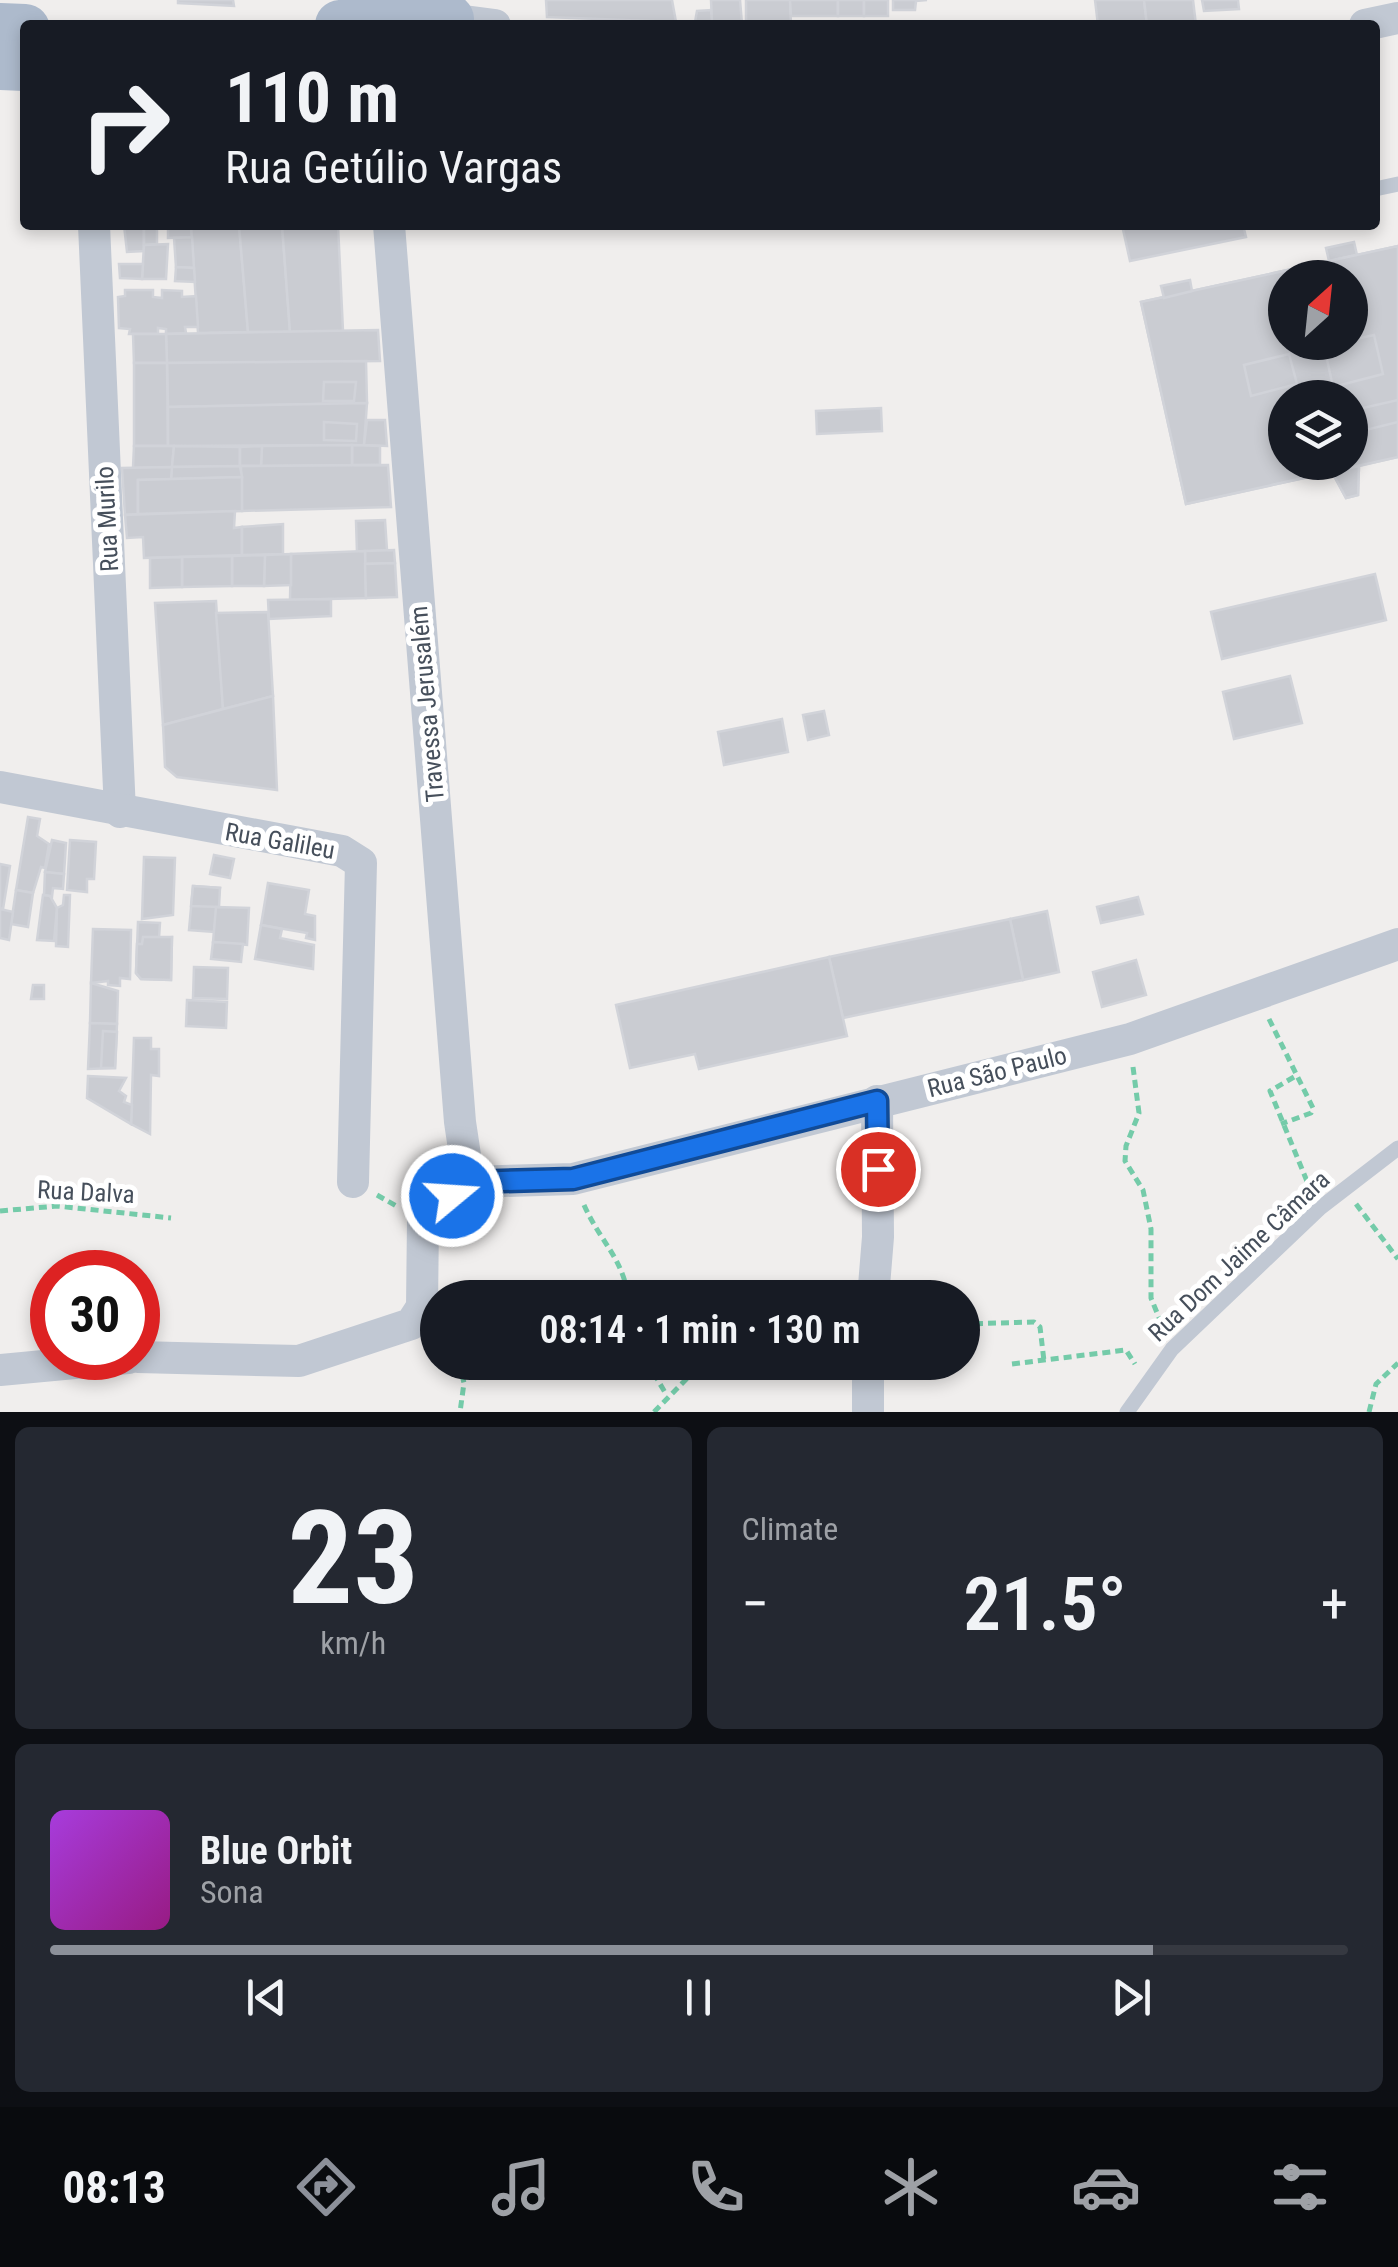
<!DOCTYPE html>
<meta charset="utf-8">
<style>
:root{--surface:#171b24;--page:#242831;--text:#f1f3f6;--muted:#9ea1a6;--line:#363941;--accent:#8c9099}
body{margin:0;font-family:"Roboto Condensed",sans-serif;background:var(--page);color:var(--text);height:100vh;display:flex;flex-direction:column;font-size:38px;white-space:nowrap}
*{box-sizing:border-box;margin:0}
p{font-size:32px;color:var(--muted)}
.icon{flex:none;width:55px;height:55px;fill:none;stroke:currentColor;stroke-width:2;stroke-linecap:round;stroke-linejoin:round}
.map{position:relative;height:1412px;overflow:hidden}
.details{display:flex;flex-direction:column;gap:15px;padding:15px;background:#0d0f14;flex:1}
.details>*{flex:none}
.top-card{position:absolute;left:20px;top:20px;width:1360px;height:210px;border-radius:10px;box-shadow:0 5px 15px #0003;background:#171b24;color:var(--text);overflow:hidden}
.needle{width:65px;rotate:27deg}
.buttons{position:absolute;left:1268px;top:260px;display:grid;gap:20px}
.buttons a{display:grid;place-items:center;width:100px;height:100px;border-radius:50%;background:var(--surface);box-shadow:0 5px 15px #0003;font-size:50px}
.speed{position:absolute;left:30px;top:1250px;display:flex;gap:20px;font-size:50px;font-weight:700;text-align:center}
.speed>*{display:grid;place-content:center;width:130px;height:130px;border-radius:50%;background:var(--surface);box-shadow:0 5px 15px #0003;line-height:1}
.speed .limit{border:15px solid #d22;background:#fff;color:#111}
.pin{position:absolute;display:grid;place-items:center;width:85px;height:85px;color:#fff;margin:-42px;border:5px solid #fff;border-radius:50%;box-shadow:0 2px 10px #0007}
.me{position:absolute;width:110px;margin:-55px;rotate:72deg;stroke-linejoin:round;filter:drop-shadow(0 0 8px #0008)}
.turn{display:flex;align-items:center;gap:35px;height:210px;padding:0 40px;font-size:45px}
.turn .icon{width:130px;height:130px;stroke-width:2.5}
.turn b{display:block;font-size:70px;line-height:85px}
.big{font-size:75px;font-weight:600;line-height:1.1}
.details .widget{flex:1;display:flex;flex-direction:column;justify-content:center;gap:15px;min-width:0;padding:0 35px;border-radius:15px;background:var(--page)}
.details .dial{align-items:center;gap:0}
.dial b{font-size:130px;line-height:1}
.song{display:flex;align-items:center;gap:30px}
.cover{width:120px;height:120px;border-radius:15px;background:linear-gradient(135deg,hsl(280 70% 55%),hsl(310 70% 35%))}
.played{height:10px;border-radius:5px;background:linear-gradient(90deg,var(--accent) 85%,var(--line) 85%)}
.keys{display:flex;justify-content:space-around;direction:ltr}
.heat{display:flex;justify-content:space-between;align-items:center;font-size:55px;direction:ltr}
.details .tiles{flex:1;display:grid;gap:15px;grid-template-columns:1fr 1fr}
.widget:last-child{grid-column:span 2}
.trip{position:absolute;left:420px;top:1280px;width:560px;height:100px;border-radius:50px;background:var(--surface);box-shadow:0 5px 15px #0003;font-weight:600;line-height:100px;text-align:center}
.menu{display:flex;height:160px;justify-content:space-around;align-items:center;background:#090b0e;color:var(--muted)}
.menu .icon{width:70px;height:70px}
.menu .on{color:var(--accent)}
.menu b{font-size:45px;color:var(--text)}
.map>svg:first-child{display:block}
.building{fill:#caccd2;stroke:#d1d3d9;stroke-width:2.5;fill-rule:evenodd}
.lines{fill:none;stroke-linecap:round;stroke-linejoin:round}
.path{stroke:#74cba9;stroke-width:5;stroke-dasharray:8 5;stroke-linecap:butt}
.lane{stroke:#c1c8d3;stroke-width:15}
.street{stroke:#c1c8d3;stroke-width:32}
.primary{stroke:#adbacc;stroke-width:50}
.route-casing{stroke:#114b97;stroke-width:25}
.route{stroke:#1a73e8;stroke-width:18}
.labels{text-anchor:middle;dominant-baseline:central;stroke-width:10;stroke-linejoin:round;paint-order:stroke}
.street-label{font-size:25px;fill:#464f5b;stroke:#fff}
</style>
<div class="map">
<svg width="1398" height="1412" viewBox="0 0 1398 1412">
<rect width="100%" height="100%" fill="#f0eeed"/>
<!-- building -->
<g class="building">
<polygon points="178,0 233,0 234,6 178,3"/>
<polygon points="546,0 672,0 676,22 547,17"/>
<polygon points="711,0 740,0 742,24 712,23"/>
<polygon points="746,0 790,0 791,25 746,24"/>
<polygon points="790,0 838,0 838,16 791,16"/>
<rect x="838" y="0" width="26" height="16"/>
<rect x="864" y="0" width="24" height="16"/>
<polygon points="893,0 927,0 916,1 915,10 893,10"/>
<polygon points="1095,0 1144,0 1147,25 1098,25"/>
<polygon points="1144,0 1193,0 1196,25 1147,25"/>
<polygon points="1202,0 1238,0 1239,9 1204,11"/>
<polygon points="711,10 712,23 695,22 697,11"/>
<polygon points="124,225 144,225 144,251 127,252"/>
<polygon points="144,225 157,225 157,244 144,245"/>
<polygon points="168,225 191,225 192,237 168,238"/>
<polygon points="191,225 239,225 248,332 198,333"/>
<polygon points="239,225 282,225 290,332 248,332"/>
<polygon points="282,225 338,225 343,331 290,332"/>
<polygon points="1122,225 1243,225 1246,237 1130,261"/>
<polygon points="192,237 194,268 176,267 174,238"/>
<polygon points="1354,242 1357,255 1329,261 1326,248"/>
<polygon points="168,244 166,279 142,279 144,245"/>
<path d="M 1398,246 L 1398,457 L 1359,466 L 1358,495 L 1346,498 L 1332,472 L 1186,504 L 1141,302 ZM 1285,278 L 1350,278 L 1350,342 L 1285,342 ZM 1285,398 L 1350,398 L 1350,462 L 1285,462 Z"/>
<path d="M 1398,246 L 1398,457 L 1186,504 L 1141,302 ZM 1285,278 L 1350,278 L 1350,342 L 1285,342 ZM 1285,398 L 1350,398 L 1350,462 L 1285,462 Z"/>
<polygon points="119,264 143,264 142,279 120,278"/>
<polygon points="176,267 194,268 195,282 175,281"/>
<polygon points="1190,280 1192,291 1164,298 1161,286"/>
<polygon points="125,290 153,290 153,297 162,298 162,290 182,291 182,297 196,296 198,327 185,327 186,333 166,334 166,329 158,328 158,334 129,334 130,329 119,328 118,297 125,296"/>
<polygon points="378,330 380,361 167,363 166,334"/>
<polygon points="133,334 166,334 167,363 134,363"/>
<polygon points="1374,335 1383,374 1333,387 1324,346"/>
<polygon points="1289,354 1297,384 1251,396 1244,365"/>
<polygon points="366,361 367,403 168,407 167,363"/>
<polygon points="134,363 167,363 168,446 134,446"/>
<polygon points="324,382 356,382 354,401 323,401"/>
<polygon points="1398,400 1398,422 1350,434 1350,411"/>
<polygon points="367,403 364,445 168,446 168,407"/>
<polygon points="881,408 882,431 817,434 816,411"/>
<polygon points="367,420 385,420 387,446 364,445"/>
<polygon points="324,422 357,424 356,441 324,440"/>
<polygon points="352,445 380,446 380,465 352,465"/>
<polygon points="352,445 352,465 261,466 262,446"/>
<polygon points="134,446 174,446 172,467 133,468"/>
<polygon points="174,446 240,447 240,466 172,467"/>
<polygon points="262,446 261,466 240,466 240,447"/>
<polygon points="388,465 391,507 242,511 241,466"/>
<polygon points="240,466 242,477 171,479 172,467"/>
<polygon points="1359,466 1358,495 1346,498 1332,472"/>
<polygon points="172,467 171,479 138,480 138,514 125,515 122,468"/>
<polygon points="242,477 242,511 138,514 138,480"/>
<polygon points="235,511 234,528 242,527 242,555 144,558 143,537 127,538 125,515"/>
<polygon points="385,520 387,550 357,552 356,521"/>
<polygon points="283,524 283,554 242,555 242,527"/>
<polygon points="394,550 395,563 365,564 365,551"/>
<polygon points="365,551 366,598 290,600 291,554"/>
<polygon points="291,554 291,585 264,586 265,555"/>
<polygon points="265,555 264,586 232,586 232,556"/>
<polygon points="232,556 232,586 182,587 182,557"/>
<polygon points="182,557 182,587 150,588 150,558"/>
<polygon points="395,563 397,597 366,598 365,564"/>
<polygon points="1375,574 1386,620 1222,659 1211,612"/>
<polygon points="331,599 331,616 269,619 268,600"/>
<polygon points="216,601 223,709 163,725 155,603"/>
<polygon points="268,612 273,696 223,709 216,613"/>
<polygon points="1290,676 1302,723 1234,739 1223,692"/>
<polygon points="273,696 277,790 177,777 165,767 163,725"/>
<polygon points="824,711 829,735 808,740 803,715"/>
<polygon points="782,719 788,752 724,765 718,732"/>
<polygon points="28,817 40,819 37,836 49,844 45,868 41,867 33,893 16,890"/>
<polygon points="52,840 66,843 64,874 45,872"/>
<polygon points="70,840 96,842 94,879 87,879 87,892 67,890"/>
<polygon points="214,855 234,859 230,878 210,874"/>
<polygon points="144,857 175,858 173,915 142,919"/>
<polygon points="0,864 10,866 3,909 0,908"/>
<polygon points="45,872 64,874 63,889 53,888 52,897 44,895"/>
<polygon points="268,883 309,890 305,914 315,916 315,940 306,938 307,933 261,925"/>
<polygon points="193,886 220,888 214,932 189,930"/>
<polygon points="193,886 220,888 219,907 191,906"/>
<polygon points="16,890 33,893 28,927 11,924"/>
<polygon points="43,895 50,896 57,908 54,941 37,940"/>
<polygon points="64,895 70,895 68,947 56,946 57,908 63,905"/>
<polygon points="1138,897 1143,914 1101,923 1097,907"/>
<polygon points="216,907 249,908 247,945 213,942"/>
<polygon points="0,909 13,912 9,940 0,938"/>
<polygon points="1047,911 1059,972 1023,980 1010,919"/>
<polygon points="1010,919 1023,980 843,1018 829,957"/>
<polygon points="138,922 160,923 159,938 172,937 171,980 141,979 136,973"/>
<polygon points="261,925 282,929 280,938 314,945 313,969 255,959"/>
<polygon points="93,929 131,930 130,979 120,978 120,986 108,985 108,981 91,983"/>
<polygon points="143,937 172,937 171,980 141,979 136,973 137,944 142,944"/>
<polygon points="213,942 243,944 241,962 211,959"/>
<polygon points="829,957 847,1036 699,1069 695,1054 630,1068 616,1005"/>
<polygon points="1136,960 1146,995 1102,1007 1093,972"/>
<polygon points="194,967 228,968 227,999 193,998"/>
<polygon points="91,983 118,991 117,1024 90,1023"/>
<polygon points="33,985 44,985 44,999 31,999"/>
<polygon points="187,1000 227,1002 226,1028 186,1026"/>
<polygon points="90,1023 117,1024 115,1068 88,1069"/>
<polygon points="103,1031 117,1032 115,1068 101,1068"/>
<polygon points="134,1038 151,1038 151,1049 159,1049 159,1076 151,1075 150,1134 131,1124"/>
<polygon points="88,1076 126,1078 119,1091 126,1096 124,1102 132,1105 131,1124 87,1098"/>
</g>
<g class="lines">
<!-- path -->
<g class="path">
<polyline points="1269,1019 1313,1108 1311,1113 1281,1124"/>
<polyline points="1133,1067 1139,1113 1126,1146 1125,1161 1143,1190 1151,1229 1151,1298 1164,1330"/>
<polyline points="1294,1077 1270,1091 1311,1191"/>
<polyline points="377,1195 398,1207"/>
<polyline points="1356,1204 1398,1259"/>
<path d="M 584,1205 C 601,1243 621,1255 629,1298"/>
<polyline points="0,1211 57,1206 171,1218"/>
<polyline points="777,1298 786,1290"/>
<polyline points="962,1324 1034,1322 1040,1327 1044,1361"/>
<polyline points="459,1362 464,1383 460,1412"/>
<polyline points="647,1362 666,1394"/>
<polyline points="1012,1364 1126,1350 1135,1364"/>
<polyline points="654,1412 703,1362"/>
<polyline points="1369,1412 1376,1384 1398,1363"/>
</g>
<!-- lane -->
<g class="lane">
<polyline points="1375,189 1398,184"/>
<polyline points="1127,1412 1172,1349 1320,1208 1398,1148"/>
</g>
<!-- street -->
<g class="street">
<polyline points="449,19 495,25"/>
<polyline points="1365,25 1398,18"/>
<polyline points="94,225 120,812"/>
<polyline points="389,225 460,1122 469,1182"/>
<polyline points="0,787 342,851 361,863 353,1182"/>
<polyline points="469,1182 573,1179 1130,1039 1398,944"/>
<polyline points="873,1298 878,1237 877,1101"/>
<polyline points="138,1357 299,1361 411,1324 422,1307 423,1220 469,1182"/>
<polyline points="0,1370 128,1358"/>
<polyline points="868,1412 868,1362"/>
</g>
<!-- primary -->
<g class="primary">
<polyline points="340,25 449,19"/>
<polyline points="0,28 25,29"/>
<polyline points="0,65 25,66"/>
</g>
</g>
<g class="lines">
<defs>
<polyline id="route" points="452,1196 469,1182 573,1179 877,1101 878,1169"/>
</defs>
<!-- route casing -->
<use href="#route" class="route-casing"/>
<!-- route -->
<use href="#route" class="route"/>
</g>
<g class="labels">
<!-- street labels -->
<g class="street-label">
<text transform="translate(107 519) rotate(-93)">Rua Murilo</text>
<text transform="translate(427 704) rotate(-95)">Travessa Jerusalém</text>
<text transform="translate(280 841) rotate(10)">Rua Galileu</text>
<text transform="translate(997 1072) rotate(-14)">Rua São Paulo</text>
<text transform="translate(86 1192) rotate(3)">Rua Dalva</text>
<text transform="translate(1239 1256) rotate(-43)">Rua Dom Jaime Câmara</text>
</g>
</g>
</svg>
<div class="buttons">
<a><svg class="needle" viewBox="-14 -14 28 28"><path d="M0-13l5 13h-10z" fill="#e53935"/><path d="M0 13l5-13h-10z" fill="#9ea1a6"/></svg></a>
<a><svg class="icon" aria-label="layers" viewBox="0 0 24 24"><path d="M12 4l9 5-9 5-9-5zM3 14l9 5 9-5"/></svg></a>
</div>
<div class="speed"><div class="limit">30</div></div>
<div class="pin" style="left:878px;top:1169px;background:#d93025"><svg class="icon" aria-label="arrive" viewBox="0 0 24 24"><path d="M6 21V4h12l-3 4 3 4H6"/></svg></div>
<svg class="me" style="left:452px;top:1196px" viewBox="-20 -20 40 40"><circle r="17" fill="#1a73e8" stroke="#fff" stroke-width="3"/><path d="M0-11L8 9 0 5-8 9z" fill="#fff"/></svg>
<div class="trip">08:14 · 1 min · 130 m</div>
<div class="top-card">
<div class="turn"><svg class="icon" aria-label="right" viewBox="0 0 24 24"><path d="M7 20v-9h11M14 6l5 5-5 5"/></svg><div><b>110 m</b>Rua Getúlio Vargas</div></div>
</div>
</div>
<section class="details">
<div class="tiles">
<div class="widget dial"><b>23</b><p>km/h</p></div>
<div class="widget"><p>Climate</p>
<div class="heat"><a>−</a><b class="big">21.5°</b><a>+</a></div>
</div>
<div class="widget">
<div class="song"><i class="cover"></i><div><b>Blue Orbit</b><p>Sona</p></div></div>
<div class="played"></div>
<div class="keys"><svg class="icon" aria-label="previous" viewBox="0 0 24 24"><path d="M18 5L8 12l10 7zM5 5v14"/></svg><svg class="icon" aria-label="pause" viewBox="0 0 24 24"><path d="M8 5v14M16 5v14"/></svg><svg class="icon" aria-label="next" viewBox="0 0 24 24"><path d="M6 5l10 7-10 7zM19 5v14"/></svg></div>
</div>
</div>
</section>
<nav class="menu">
<b>08:13</b>
<svg class="icon on" aria-label="directions" viewBox="0 0 24 24"><path d="M12 3l9 9-9 9-9-9zM9 14v-3h6M13 9l2 2-2 2"/></svg>
<svg class="icon" aria-label="music" viewBox="0 0 24 24"><path d="M9 18V5l10-2v13"/><circle cx="6" cy="18" r="3"/><circle cx="16" cy="16" r="3"/></svg>
<svg class="icon" aria-label="phone" viewBox="0 0 24 24"><path d="M5 4h4l2 5-3 2q2 4 5 5l2-3 5 2v4C11 20 4 13 5 4z"/></svg>
<svg class="icon" aria-label="climate" viewBox="0 0 24 24"><path d="M12 3v18M4 7l16 10M4 17L20 7"/></svg>
<svg class="icon" aria-label="car" viewBox="0 0 24 24"><path d="M5 17H2v-5l4-1 3-4h7l3 4 3 1v5h-3M9 17h6M6 11h13"/><circle cx="7" cy="17" r="2"/><circle cx="17" cy="17" r="2"/></svg>
<svg class="icon" aria-label="filters" viewBox="0 0 24 24"><path d="M4 7h16M4 17h16"/><circle cx="9" cy="7" r="2"/><circle cx="15" cy="17" r="2"/></svg>
</nav>
